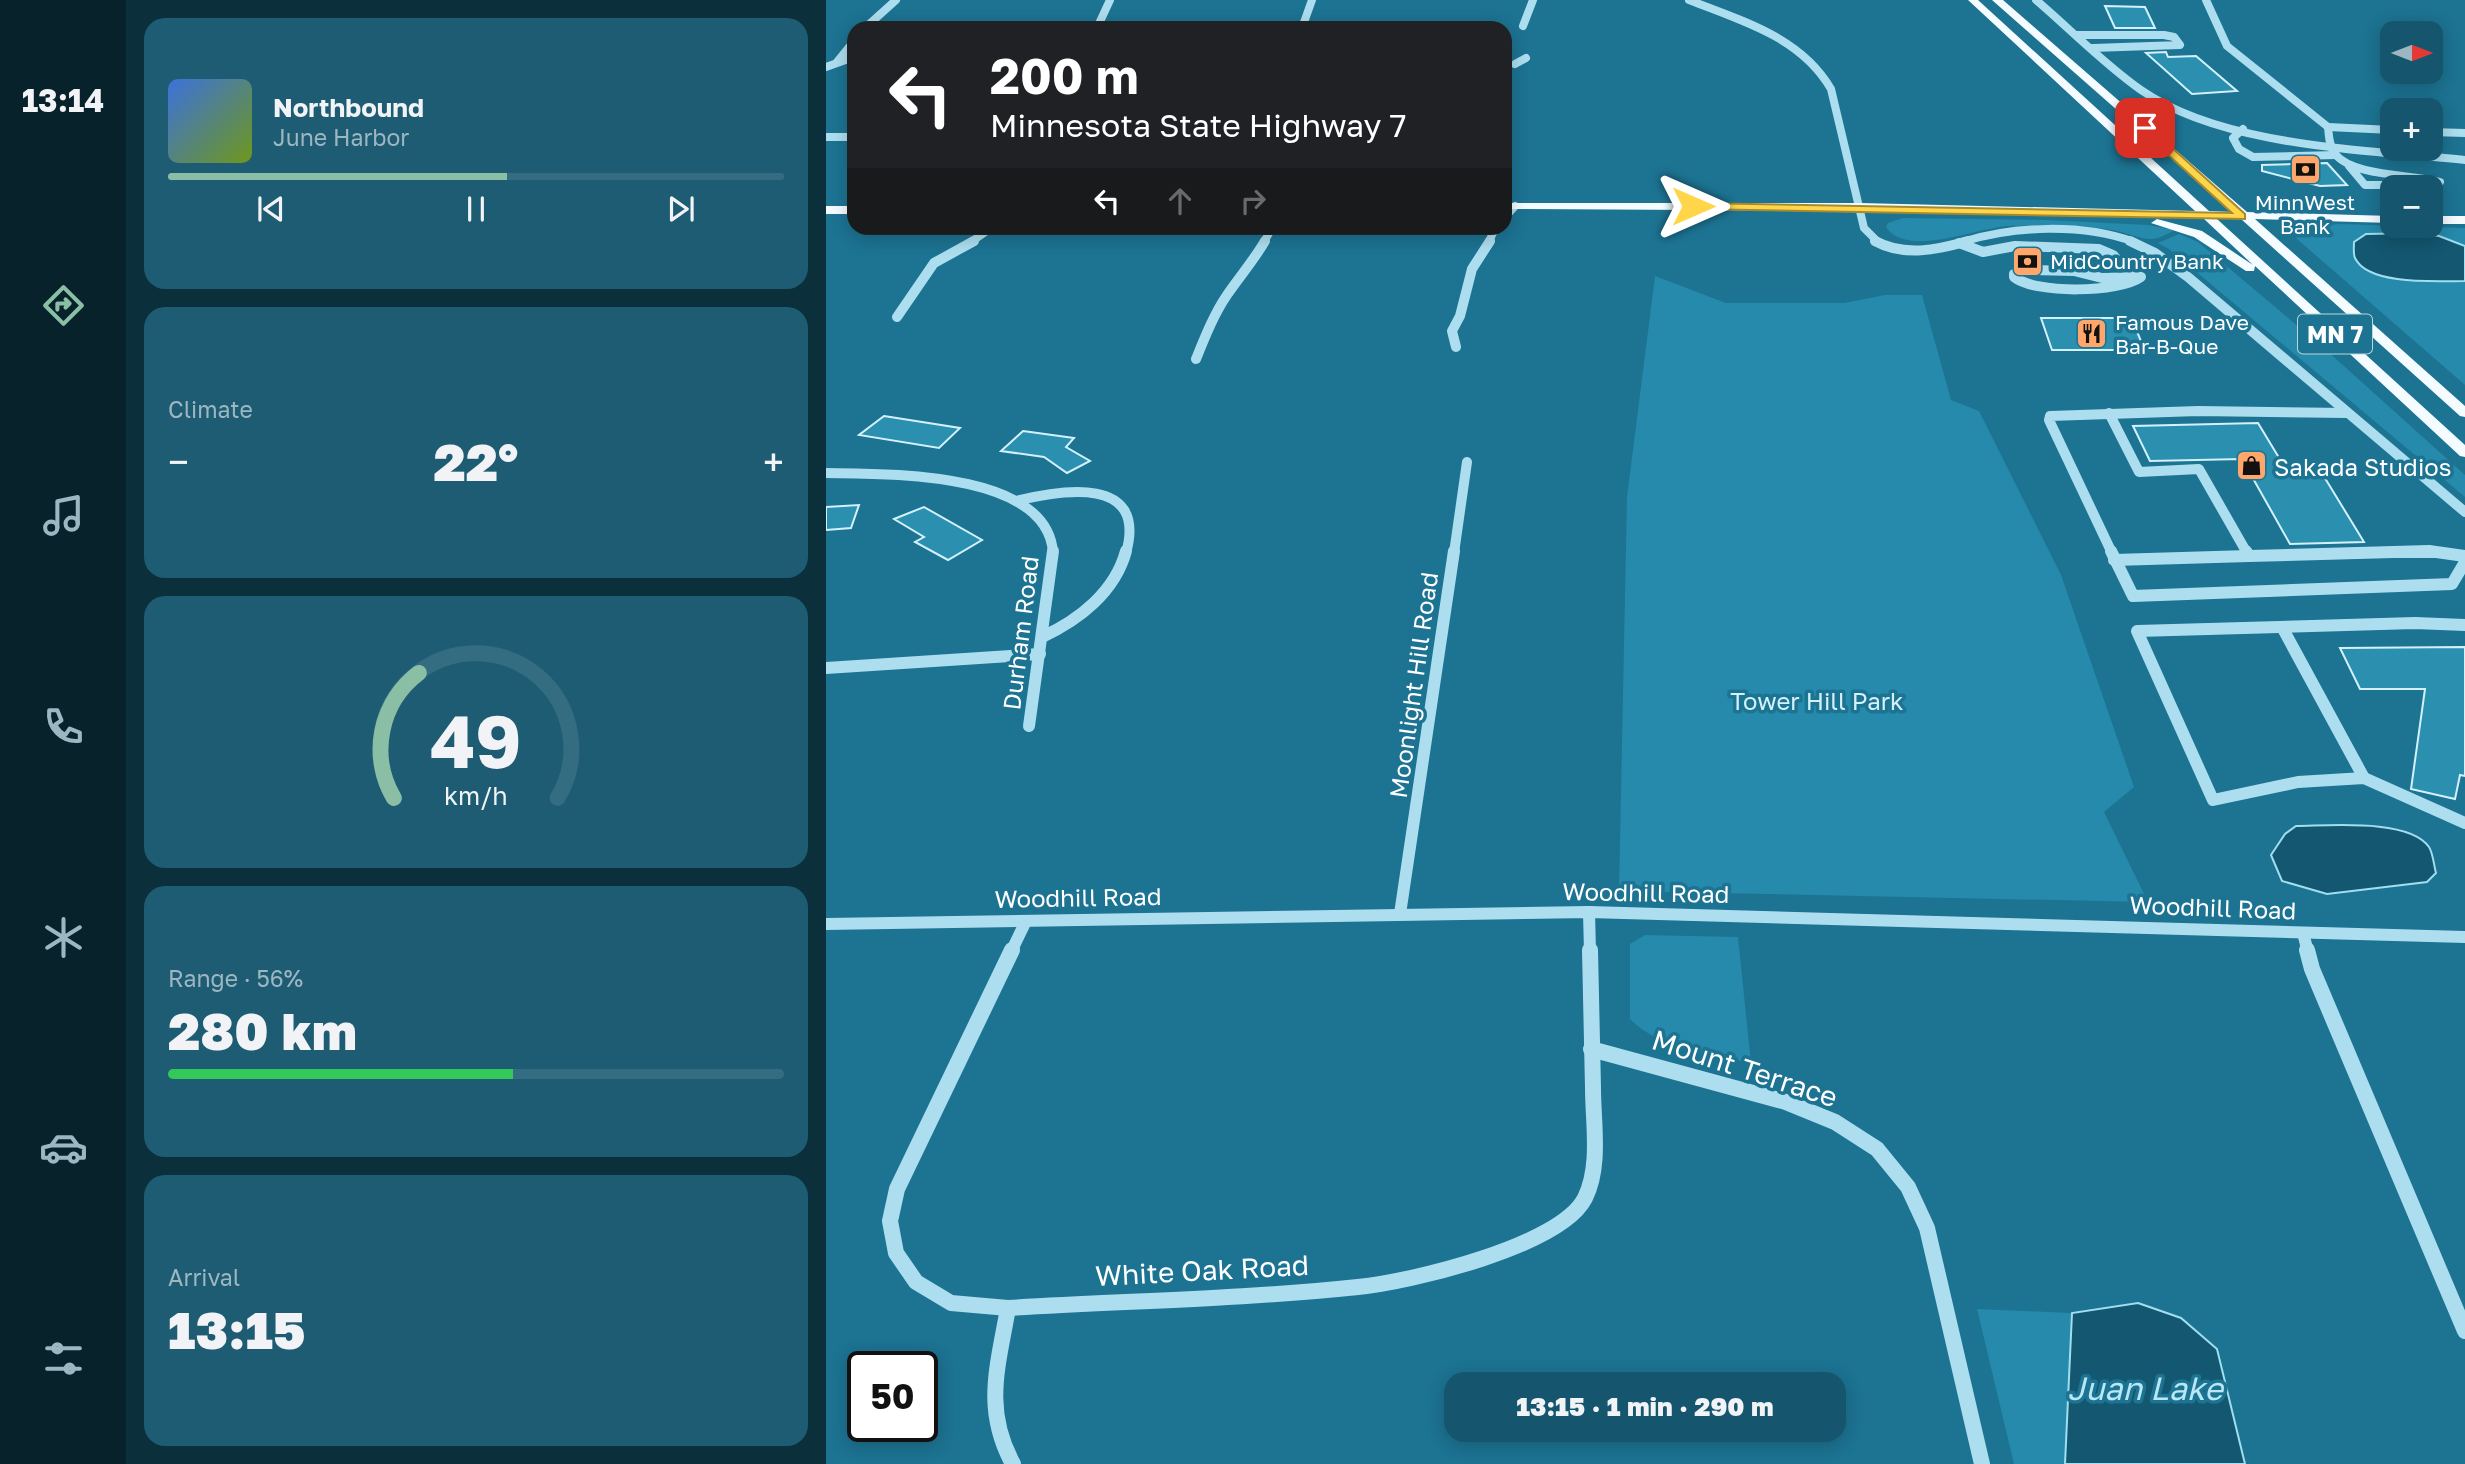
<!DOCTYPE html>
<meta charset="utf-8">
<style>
:root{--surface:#15566e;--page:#1e5c73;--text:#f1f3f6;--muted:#9db7c2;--line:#346c81;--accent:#8abfa5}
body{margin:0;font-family:"Golos Text",sans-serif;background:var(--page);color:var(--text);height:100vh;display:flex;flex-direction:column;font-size:26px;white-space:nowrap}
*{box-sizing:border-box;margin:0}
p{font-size:23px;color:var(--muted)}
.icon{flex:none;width:38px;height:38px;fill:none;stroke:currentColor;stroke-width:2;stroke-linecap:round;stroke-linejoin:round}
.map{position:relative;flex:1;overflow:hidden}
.details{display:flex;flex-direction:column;gap:18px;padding:18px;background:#0c2f3c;width:700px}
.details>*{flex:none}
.banner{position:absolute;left:21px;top:21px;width:665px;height:214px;border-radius:21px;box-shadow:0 4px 18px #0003;background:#202124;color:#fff;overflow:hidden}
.needle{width:46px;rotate:90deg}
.tools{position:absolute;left:1554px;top:21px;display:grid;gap:14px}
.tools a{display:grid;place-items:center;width:63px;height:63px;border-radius:14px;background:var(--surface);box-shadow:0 4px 18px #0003;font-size:35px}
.speed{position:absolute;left:21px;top:1351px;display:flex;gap:14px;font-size:35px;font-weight:700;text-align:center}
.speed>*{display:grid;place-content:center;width:91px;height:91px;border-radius:50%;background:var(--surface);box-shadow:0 4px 18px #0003;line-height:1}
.speed .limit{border:4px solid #111;border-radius:10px;background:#fff;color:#111}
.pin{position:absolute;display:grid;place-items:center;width:60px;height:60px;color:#fff;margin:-30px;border-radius:14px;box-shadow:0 4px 10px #0006}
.me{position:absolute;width:77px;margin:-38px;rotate:90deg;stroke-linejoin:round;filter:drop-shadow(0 0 5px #0008)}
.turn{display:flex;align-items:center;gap:24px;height:147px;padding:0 28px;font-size:32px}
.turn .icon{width:91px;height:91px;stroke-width:2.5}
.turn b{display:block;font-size:49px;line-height:60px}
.lanes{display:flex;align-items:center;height:66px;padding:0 28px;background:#0003;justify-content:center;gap:35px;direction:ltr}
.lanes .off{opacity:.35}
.big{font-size:52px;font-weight:800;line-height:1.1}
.details .card{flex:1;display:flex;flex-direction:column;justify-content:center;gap:10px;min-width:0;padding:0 24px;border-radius:21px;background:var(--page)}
.details .dial{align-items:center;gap:0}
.dial svg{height:182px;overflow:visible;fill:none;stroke:var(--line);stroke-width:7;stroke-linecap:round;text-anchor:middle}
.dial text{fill:var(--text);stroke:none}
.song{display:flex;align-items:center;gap:21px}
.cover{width:84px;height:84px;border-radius:10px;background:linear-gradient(135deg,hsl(220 70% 55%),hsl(80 70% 35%))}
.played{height:7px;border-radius:4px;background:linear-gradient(90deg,var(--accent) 55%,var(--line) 55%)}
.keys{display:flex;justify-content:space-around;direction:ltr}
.heat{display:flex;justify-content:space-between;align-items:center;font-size:38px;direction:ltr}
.charge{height:10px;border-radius:5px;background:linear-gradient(90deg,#34c759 56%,var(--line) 0)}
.trip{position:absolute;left:618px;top:1372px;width:402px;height:70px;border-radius:21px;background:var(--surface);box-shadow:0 4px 18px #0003;font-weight:800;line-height:70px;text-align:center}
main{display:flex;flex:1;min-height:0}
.dock{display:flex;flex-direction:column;width:126px;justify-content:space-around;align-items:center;background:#08222c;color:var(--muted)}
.dock .icon{width:49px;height:49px}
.dock .active{color:var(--accent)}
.dock b{font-size:32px;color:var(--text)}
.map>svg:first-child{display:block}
.green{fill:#258aab}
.water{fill:#135770;stroke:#a0def0;stroke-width:2}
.building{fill:#2b8fb0;stroke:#d3f1fa;stroke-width:2}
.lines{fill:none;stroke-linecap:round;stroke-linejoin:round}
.minor-far3{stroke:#addeef;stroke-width:8}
.minor-far2{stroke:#addeef;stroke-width:10}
.minor-far1{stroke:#addeef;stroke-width:12}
.minor{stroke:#addeef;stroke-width:16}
.major{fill:#f4fcff;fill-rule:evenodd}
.route{fill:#ffd54a;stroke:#a68a30;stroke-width:2}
.labels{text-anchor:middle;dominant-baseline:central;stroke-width:7;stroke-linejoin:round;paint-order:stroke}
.far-poi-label{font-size:21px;fill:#fff;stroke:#1c7392;text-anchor:start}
.shield{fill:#1c7392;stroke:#bbd5de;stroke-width:2}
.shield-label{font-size:23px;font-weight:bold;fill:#fff}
.poi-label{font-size:24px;fill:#fff;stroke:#1c7392;text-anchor:start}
.street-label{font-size:24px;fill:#fff;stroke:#1c7392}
.park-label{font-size:24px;fill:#d3f1fa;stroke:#1c7392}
.near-street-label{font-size:28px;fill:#fff;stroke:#1c7392}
.near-water-label{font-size:32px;font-style:italic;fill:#b9e7f5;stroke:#1c7392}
</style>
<main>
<nav class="dock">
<b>13:14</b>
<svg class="icon active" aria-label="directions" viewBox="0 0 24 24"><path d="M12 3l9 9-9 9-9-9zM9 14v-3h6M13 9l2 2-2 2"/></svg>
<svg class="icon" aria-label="music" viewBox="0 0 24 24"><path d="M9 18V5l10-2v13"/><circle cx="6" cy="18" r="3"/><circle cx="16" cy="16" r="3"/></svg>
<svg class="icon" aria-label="phone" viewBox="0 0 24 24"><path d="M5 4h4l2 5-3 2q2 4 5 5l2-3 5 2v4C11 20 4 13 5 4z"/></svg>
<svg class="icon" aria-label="climate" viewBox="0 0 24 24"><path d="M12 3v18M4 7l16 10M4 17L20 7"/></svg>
<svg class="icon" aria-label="car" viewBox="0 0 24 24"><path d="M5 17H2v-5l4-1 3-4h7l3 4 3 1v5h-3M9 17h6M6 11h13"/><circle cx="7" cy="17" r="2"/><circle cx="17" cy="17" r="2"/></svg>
<svg class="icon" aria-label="filters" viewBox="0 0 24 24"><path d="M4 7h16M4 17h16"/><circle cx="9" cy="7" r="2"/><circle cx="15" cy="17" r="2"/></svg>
</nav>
<section class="details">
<div class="card">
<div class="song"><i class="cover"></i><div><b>Northbound</b><p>June Harbor</p></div></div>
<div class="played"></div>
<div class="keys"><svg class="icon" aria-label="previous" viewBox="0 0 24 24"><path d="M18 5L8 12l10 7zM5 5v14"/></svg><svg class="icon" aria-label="pause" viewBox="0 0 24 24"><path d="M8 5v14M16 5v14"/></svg><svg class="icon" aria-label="next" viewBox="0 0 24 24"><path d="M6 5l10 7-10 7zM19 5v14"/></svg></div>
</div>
<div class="card"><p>Climate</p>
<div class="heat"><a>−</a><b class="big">22°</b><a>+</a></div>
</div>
<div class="card dial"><svg viewBox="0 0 100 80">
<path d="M14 69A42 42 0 1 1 86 69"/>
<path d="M14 69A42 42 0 0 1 25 14" stroke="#8abfa5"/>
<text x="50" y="56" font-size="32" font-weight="700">49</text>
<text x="50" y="72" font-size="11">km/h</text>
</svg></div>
<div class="card"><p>Range · 56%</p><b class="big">280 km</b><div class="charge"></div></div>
<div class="card"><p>Arrival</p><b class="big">13:15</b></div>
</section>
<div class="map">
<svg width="1639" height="1464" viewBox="0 0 1639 1464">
<rect width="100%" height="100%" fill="#1c7392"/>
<!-- green -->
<g class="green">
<path d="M 1077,218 L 1221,220 L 1322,225 L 1348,230 C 1342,234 1331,240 1323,239 C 1311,238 1299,232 1286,230 C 1253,224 1217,225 1183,226 C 1152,227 1081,259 1060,227 L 1062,223 Z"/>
<polygon points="1513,224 1639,228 1639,246 1613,236 1590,280 1639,281 1639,385 1471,239 1468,232 1478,228"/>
<polygon points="1353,234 1372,242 1499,349 1639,475 1639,497 1343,249 1332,243"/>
<polygon points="829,276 900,303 1018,303 1059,295 1096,295 1125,400 1153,411 1235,575 1308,787 1278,812 1322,902 793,891 801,497"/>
<path d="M 819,935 L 912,937 L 925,1063 C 884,1054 835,1050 804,1019 L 804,944 Z"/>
<polygon points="1151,1309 1246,1313 1239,1464 1188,1464"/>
</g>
<!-- water -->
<g class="water">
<path d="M 1592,233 L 1613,236 L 1639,246 L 1639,281 C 1613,281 1542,286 1529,258 C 1527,254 1528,246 1528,242 L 1540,234 Z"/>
<path d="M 1470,826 C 1501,826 1583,818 1603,847 C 1607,853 1608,866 1610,873 L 1601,882 L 1501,894 L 1456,881 L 1445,855 L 1459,834 Z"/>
<polygon points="1312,1303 1355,1318 1391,1349 1419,1464 1239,1464 1246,1313"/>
</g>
<!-- building -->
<g class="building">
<polygon points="1279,6 1319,7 1329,28 1289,28"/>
<polygon points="1340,52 1342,57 1370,56 1411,91 1366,94 1320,53"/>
<polygon points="1501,163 1521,185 1494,186 1436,171 1436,165"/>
<polygon points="1215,318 1305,318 1319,350 1226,350"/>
<polygon points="58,416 134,428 113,448 33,435"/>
<polygon points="1432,423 1461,471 1494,470 1538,542 1464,544 1416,459 1324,461 1307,426"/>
<polygon points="197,431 248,438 240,447 264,461 241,473 218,457 175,451"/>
<polygon points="33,505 25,528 0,530 0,507"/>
<polygon points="98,507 156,540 122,560 89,542 98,537 68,519"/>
<polygon points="1639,647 1639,776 1634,775 1629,799 1585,789 1599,689 1534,689 1514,648"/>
</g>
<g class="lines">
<!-- minor-far3 -->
<g class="minor-far3">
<path d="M 863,0 C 916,21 975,37 1005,89 L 1038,228 L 1052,242"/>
<path d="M 1210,0 C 1244,29 1279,65 1315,90 C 1397,147 1542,150 1639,160"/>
<path d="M 1380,0 L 1401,46 L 1502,127 C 1503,136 1503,146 1509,154 C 1528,177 1586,174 1614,182 L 1602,185 L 1539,185 L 1523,166"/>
<polyline points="697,26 707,0"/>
<polyline points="39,28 70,0"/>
<polyline points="271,28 284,0"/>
<polyline points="476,28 486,0"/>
<polyline points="1251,35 1338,35 1348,37 1354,45 1267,48"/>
<polyline points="11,62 28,41"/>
<polyline points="689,64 700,58"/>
<polyline points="0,67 28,57"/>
<polyline points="1502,127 1566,130"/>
<polyline points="1417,129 1407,138 1413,149 1427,157 1510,155"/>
<polyline points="1605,132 1639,133"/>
<polyline points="0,137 28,137"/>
<polyline points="679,217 689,206"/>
<polyline points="145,242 165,228"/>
<polyline points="438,242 446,228"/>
<polyline points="663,242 669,228"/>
<path d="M 1136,242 C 1188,226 1256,223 1308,242"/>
</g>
<!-- minor-far2 -->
<g class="minor-far2">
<path d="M 1049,241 C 1078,257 1111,250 1142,241"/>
<polyline points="1304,241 1329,253 1362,277 1639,512"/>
<polyline points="1133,243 1157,252 1189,246 1273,249 1287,255 1302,271 1314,277"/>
<path d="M 1201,270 L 1248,271 L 1276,278 L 1315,277 C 1293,293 1209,294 1188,277 L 1188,274 Z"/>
<polyline points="71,317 108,263 148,241"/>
<polyline points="630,347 626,331 634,316 646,269 664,241"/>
<path d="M 370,359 C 379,337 388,314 401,295 C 414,276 428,260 439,241"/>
<polyline points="1283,413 1313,472 1373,469 1421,553"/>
<path d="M 0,473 C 57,474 222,470 227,553"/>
<path d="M 190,501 C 235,490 322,475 300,553"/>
<polyline points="628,553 641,462"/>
<polyline points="1286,553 1223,420 1224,416 1372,411 1521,413"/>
<polyline points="1543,553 1615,553"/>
</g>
<!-- minor-far1 -->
<g class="minor-far1">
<polyline points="1285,551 1307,596 1626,584 1639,562"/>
<polyline points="1420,551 1423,556 1603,551 1639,556"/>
<polyline points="1288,560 1423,556"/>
<polyline points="1639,625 1589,623 1311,631 1387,800 1472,782 1538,778 1639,823"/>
<polyline points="1456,627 1538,778"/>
<path d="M 216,637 C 253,620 289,592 300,551"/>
<polyline points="0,668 214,654"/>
<polyline points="203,726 227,551"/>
<polyline points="763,912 764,952"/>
<polyline points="574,914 628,551"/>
<polyline points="0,924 763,912 1639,937"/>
<polyline points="1477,933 1482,952"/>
<polyline points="185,952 200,921"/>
</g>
<!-- minor -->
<g class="minor">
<path d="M 186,950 L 71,1189 L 64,1221 L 70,1253 L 90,1282 L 125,1303 L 182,1308 C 298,1301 417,1299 532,1287 C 584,1282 735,1246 759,1198 C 775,1166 767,1123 767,1088 C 766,1042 765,996 764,950"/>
<polyline points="1481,950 1486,969 1639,1331"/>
<polyline points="765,1049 960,1102 1009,1122 1051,1149 1082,1187 1101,1228 1156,1464"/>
<path d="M 182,1308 C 172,1366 157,1409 187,1464"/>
</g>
<!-- major -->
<g class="major">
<polygon points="1142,0 1152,0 1383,211 1407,212 1166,0 1177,0 1421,212 1566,216 1566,223 1429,219 1639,406 1639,417 1634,416 1415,219 1391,219 1639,445 1639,457 1634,456 1429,266 1428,271 1420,271 1368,237 1325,223 1331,219 1376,231 1427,265 1377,218 1034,211 679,209 679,203 1034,203 1369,211"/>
<rect x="0" y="206" width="28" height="8"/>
<rect x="1605" y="216" width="34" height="8"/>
</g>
</g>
<!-- route -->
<polygon class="route" points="1315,126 1322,126 1419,214 1419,219 867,209 861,206 867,203 1406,213 1315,130"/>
<!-- icons -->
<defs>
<symbol id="bank-square" viewBox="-11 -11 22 22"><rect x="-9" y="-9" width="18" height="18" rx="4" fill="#ffa76a" stroke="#1c7392"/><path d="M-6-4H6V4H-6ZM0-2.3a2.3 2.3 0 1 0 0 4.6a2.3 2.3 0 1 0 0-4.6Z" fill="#111"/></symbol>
<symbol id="restaurant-square" viewBox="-11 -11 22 22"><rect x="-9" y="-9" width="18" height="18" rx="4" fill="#ffa76a" stroke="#1c7392"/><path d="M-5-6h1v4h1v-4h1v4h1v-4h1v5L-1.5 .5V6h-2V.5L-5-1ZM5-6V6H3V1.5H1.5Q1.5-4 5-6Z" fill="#111"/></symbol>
<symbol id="shop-square" viewBox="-11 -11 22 22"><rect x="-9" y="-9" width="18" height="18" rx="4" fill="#ffa76a" stroke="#1c7392"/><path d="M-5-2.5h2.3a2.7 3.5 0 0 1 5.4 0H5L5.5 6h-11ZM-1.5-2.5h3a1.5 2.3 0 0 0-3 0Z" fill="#111"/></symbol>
</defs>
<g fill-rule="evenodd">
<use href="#bank-square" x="1462" y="152" width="35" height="35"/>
<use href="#bank-square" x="1184" y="244" width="35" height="35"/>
<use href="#restaurant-square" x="1248" y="316" width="35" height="35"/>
<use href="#shop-square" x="1408" y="448" width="35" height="35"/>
</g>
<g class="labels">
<!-- far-poi labels -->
<g class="far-poi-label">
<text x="1479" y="202" text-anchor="middle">MinnWest<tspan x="1479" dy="24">Bank</tspan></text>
<text x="1224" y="261">MidCountry Bank</text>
<text x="1289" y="322">Famous Dave<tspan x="1289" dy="24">Bar-B-Que</tspan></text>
</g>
<!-- shield labels -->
<rect class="shield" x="1472" y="314.5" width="74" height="39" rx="5"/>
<g class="shield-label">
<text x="1509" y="334">MN 7</text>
</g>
<!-- poi labels -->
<g class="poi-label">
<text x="1448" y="466">Sakada Studios</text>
</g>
<!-- street labels -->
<g class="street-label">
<text transform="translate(194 633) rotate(-83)">Durham Road</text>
<text transform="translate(587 685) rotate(-82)">Moonlight Hill Road</text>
<text transform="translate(820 892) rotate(1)">Woodhill Road</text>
<text transform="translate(252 897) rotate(-1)">Woodhill Road</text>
<text transform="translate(1387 907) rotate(2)">Woodhill Road</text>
</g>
<!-- park labels -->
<g class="park-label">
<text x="991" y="700">Tower Hill Park</text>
</g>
<!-- near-street labels -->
<g class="near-street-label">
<text transform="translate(919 1068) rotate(18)">Mount Terrace</text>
<text transform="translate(376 1270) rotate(-3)">White Oak Road</text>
</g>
<!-- near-water labels -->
<g class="near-water-label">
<text x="1319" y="1388">Juan Lake</text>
</g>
</g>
</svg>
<div class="tools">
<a><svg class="needle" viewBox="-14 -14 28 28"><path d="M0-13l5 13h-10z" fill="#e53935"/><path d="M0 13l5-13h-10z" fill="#9db7c2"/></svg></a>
<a>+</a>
<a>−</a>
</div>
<div class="speed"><div class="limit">50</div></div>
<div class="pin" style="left:1319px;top:128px;background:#d93025"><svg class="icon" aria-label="arrive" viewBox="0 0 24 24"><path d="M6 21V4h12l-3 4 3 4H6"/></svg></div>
<svg class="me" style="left:867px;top:206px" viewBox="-20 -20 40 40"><path d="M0-17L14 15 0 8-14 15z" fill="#ffd54a" stroke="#fff" stroke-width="4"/></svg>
<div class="trip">13:15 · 1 min · 290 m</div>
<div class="banner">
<div class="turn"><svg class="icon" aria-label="left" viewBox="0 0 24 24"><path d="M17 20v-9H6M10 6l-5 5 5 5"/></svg><div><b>200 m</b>Minnesota State Highway 7</div></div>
<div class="lanes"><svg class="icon" aria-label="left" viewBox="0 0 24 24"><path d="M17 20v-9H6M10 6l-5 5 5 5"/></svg><svg class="icon off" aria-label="ahead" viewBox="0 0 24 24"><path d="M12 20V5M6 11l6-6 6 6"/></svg><svg class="icon off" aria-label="right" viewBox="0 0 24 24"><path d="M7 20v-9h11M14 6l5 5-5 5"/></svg></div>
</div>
</div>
</main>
